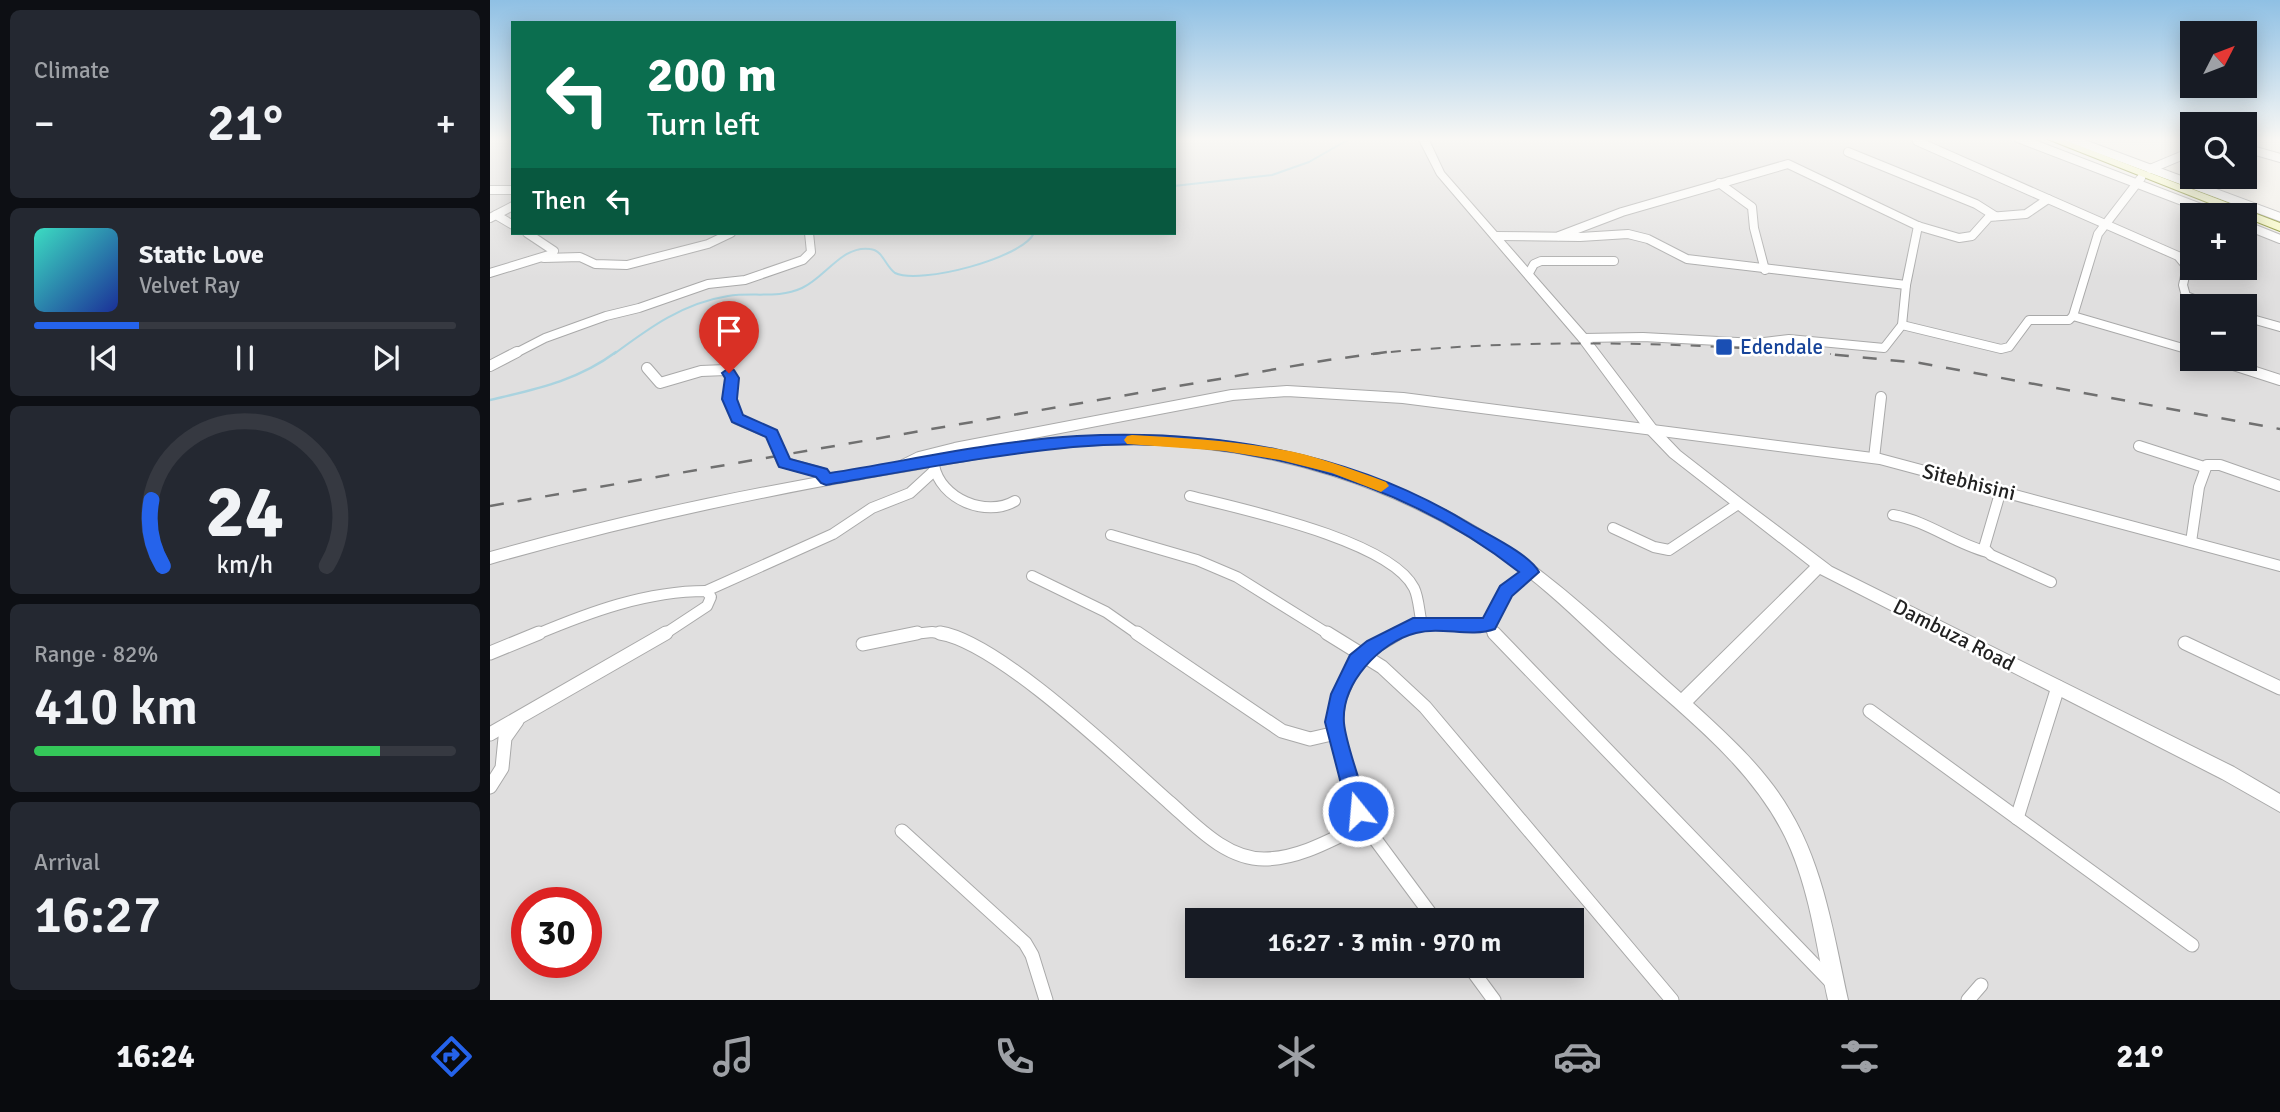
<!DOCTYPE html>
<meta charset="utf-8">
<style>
:root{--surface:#171b24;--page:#242831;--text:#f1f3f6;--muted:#9ea1a6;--line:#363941;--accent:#2563eb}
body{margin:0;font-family:Signika,sans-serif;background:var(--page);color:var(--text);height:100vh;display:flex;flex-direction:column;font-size:26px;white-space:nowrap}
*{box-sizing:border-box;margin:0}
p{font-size:23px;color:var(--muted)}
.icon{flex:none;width:38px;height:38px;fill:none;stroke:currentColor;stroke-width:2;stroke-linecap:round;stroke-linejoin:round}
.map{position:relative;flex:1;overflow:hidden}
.side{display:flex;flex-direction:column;gap:10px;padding:10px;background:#0d0f14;width:490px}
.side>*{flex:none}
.guide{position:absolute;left:21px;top:21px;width:665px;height:214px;border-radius:0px;box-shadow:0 4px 18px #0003;background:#0b6e4f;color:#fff;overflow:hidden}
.needle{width:46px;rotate:48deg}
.fabs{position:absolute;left:1690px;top:21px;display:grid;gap:14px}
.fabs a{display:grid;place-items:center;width:77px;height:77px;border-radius:0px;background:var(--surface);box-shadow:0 4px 18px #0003;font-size:35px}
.speed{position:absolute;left:21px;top:887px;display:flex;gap:14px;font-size:35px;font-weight:700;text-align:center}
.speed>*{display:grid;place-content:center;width:91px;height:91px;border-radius:50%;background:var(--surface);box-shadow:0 4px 18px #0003;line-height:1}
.speed .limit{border:10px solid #d22;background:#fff;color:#111}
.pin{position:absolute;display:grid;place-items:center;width:60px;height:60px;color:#fff;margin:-72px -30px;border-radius:50% 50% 50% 0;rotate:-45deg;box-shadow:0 0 7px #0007}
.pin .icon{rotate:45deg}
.me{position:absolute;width:77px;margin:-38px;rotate:343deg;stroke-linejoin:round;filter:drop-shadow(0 0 5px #0008)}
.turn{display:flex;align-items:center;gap:24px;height:147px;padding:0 21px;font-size:32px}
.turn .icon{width:91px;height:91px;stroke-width:2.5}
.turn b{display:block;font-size:49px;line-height:60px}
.then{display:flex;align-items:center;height:66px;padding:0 21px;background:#0003;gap:14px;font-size:26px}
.big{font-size:52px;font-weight:600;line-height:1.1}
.side .tile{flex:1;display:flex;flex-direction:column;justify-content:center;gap:10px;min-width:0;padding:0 24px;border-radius:10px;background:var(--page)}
.side .dial{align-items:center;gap:0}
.dial svg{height:182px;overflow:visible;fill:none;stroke:var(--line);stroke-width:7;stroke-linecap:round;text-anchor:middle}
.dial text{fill:var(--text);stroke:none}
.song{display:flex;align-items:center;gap:21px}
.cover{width:84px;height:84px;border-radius:10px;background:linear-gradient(135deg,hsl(170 70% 55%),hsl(230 70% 35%))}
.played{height:7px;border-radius:4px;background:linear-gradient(90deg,var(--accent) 25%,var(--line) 25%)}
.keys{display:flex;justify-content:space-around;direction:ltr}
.heat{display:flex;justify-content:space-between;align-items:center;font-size:38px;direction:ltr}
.charge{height:10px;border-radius:5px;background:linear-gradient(90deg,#34c759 82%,var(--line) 0)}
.trip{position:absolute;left:695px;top:908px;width:399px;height:70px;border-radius:0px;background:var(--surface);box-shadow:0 4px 18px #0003;font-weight:600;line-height:70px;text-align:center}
.menu{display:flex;height:112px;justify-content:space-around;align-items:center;background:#090b0e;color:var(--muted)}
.menu .icon{width:49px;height:49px}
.menu .on{color:var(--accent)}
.menu b{font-size:32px;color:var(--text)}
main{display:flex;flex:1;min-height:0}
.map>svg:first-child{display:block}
.residential{fill:#e0dfdf;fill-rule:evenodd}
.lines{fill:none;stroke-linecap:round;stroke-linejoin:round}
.stream-far1{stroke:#aad3df;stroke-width:2}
.stream{stroke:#aad3df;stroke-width:2.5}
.minor-far2-casing{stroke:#a9a9a9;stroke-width:10}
.minor-far1-casing{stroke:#a9a9a9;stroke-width:12}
.minor-casing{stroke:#a9a9a9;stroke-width:15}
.tertiary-casing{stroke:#a9a9a9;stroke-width:2}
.secondary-casing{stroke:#707d05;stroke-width:2}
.minor-far2{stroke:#fff;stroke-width:8}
.minor-far1{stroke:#fff;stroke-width:10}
.minor{stroke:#fff;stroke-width:13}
.tertiary{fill:#fff;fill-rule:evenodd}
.secondary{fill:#f7fabf;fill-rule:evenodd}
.rail-far1{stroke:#707070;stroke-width:2;stroke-dasharray:10 10;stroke-linecap:butt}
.rail{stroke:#707070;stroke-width:2.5;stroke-dasharray:14 14;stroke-linecap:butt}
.route{fill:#2563eb;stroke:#184099;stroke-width:2}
.slow{fill:#f59e0b}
.transit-dot{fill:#1a4fb4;stroke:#fff;stroke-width:2.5}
.labels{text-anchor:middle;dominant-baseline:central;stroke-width:5;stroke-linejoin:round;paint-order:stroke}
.transit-label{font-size:21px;fill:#164399;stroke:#fff;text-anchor:start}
.street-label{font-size:21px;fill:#222;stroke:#fff}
</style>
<main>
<section class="side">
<div class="tile"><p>Climate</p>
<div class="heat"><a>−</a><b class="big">21°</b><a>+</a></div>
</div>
<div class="tile">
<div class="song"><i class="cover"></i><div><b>Static Love</b><p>Velvet Ray</p></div></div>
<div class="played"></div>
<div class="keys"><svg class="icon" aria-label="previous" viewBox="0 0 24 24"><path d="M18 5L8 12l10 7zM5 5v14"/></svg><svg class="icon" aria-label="pause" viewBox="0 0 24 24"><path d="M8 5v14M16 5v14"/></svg><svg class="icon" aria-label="next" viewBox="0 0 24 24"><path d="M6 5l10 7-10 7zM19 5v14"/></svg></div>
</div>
<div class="tile dial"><svg viewBox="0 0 100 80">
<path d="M14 69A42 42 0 1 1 86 69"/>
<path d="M14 69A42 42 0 0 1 9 40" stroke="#2563eb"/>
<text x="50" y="56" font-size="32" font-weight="700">24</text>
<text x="50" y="72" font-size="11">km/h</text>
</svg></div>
<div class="tile"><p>Range · 82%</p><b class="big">410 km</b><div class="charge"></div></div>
<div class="tile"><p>Arrival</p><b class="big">16:27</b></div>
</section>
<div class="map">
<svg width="1790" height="1000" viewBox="0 0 1790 1000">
<rect width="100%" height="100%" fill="#f2efe9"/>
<!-- residential -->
<path class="residential" d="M 0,138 L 23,138 L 23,233 L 684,233 L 684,138 L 1516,138 L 1718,215 L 1703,215 L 1703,268 L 1755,268 L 1755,230 L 1790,243 L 1790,1000 L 0,1000 ZM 1703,306 L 1755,306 L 1755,359 L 1703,359 ZM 37,903 L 96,903 L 96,962 L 37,962 ZM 707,920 L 1082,920 L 1082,966 L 707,966 Z"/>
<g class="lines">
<!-- stream-far1 -->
<g class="stream-far1">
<polyline points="684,186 782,175 819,162 861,138"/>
<path d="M 124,354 C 159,328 193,303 238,296 C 263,292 288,299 312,288 C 335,278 352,245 380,249 C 393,250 395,266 405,273 C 430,285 533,258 544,233"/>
</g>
<!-- stream -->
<path class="stream" d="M 0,400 C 46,389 87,381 126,352"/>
<defs>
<g id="minor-far2">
<polyline points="1528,138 1729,215"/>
<polyline points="1578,138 1790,217"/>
<polyline points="1427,141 1558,199"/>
<polyline points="1755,148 1790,158"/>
<polyline points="1358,152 1486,204 1505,216"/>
<polyline points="1660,169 1703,151"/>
<polyline points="1229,183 1262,207 1264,228 1275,270"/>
<polyline points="0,190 23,190"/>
<polyline points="6,215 23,225"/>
<polyline points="0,218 23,206"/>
<polyline points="1755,225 1790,239"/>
<polyline points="1005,236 1090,237 1138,234 1158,239 1197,259 1416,285"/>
<polyline points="1069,236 1132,212 1298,164 1428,226 1469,238 1482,236 1499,217 1536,214 1558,199 1688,256 1697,267 1693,285 1696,296 1722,306"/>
<polyline points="54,258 90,257 105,264 137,265 218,244 241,233"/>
<polyline points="0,273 62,254 64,251 37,233"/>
<polyline points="1039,273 1044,264 1051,261 1124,261"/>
<polyline points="1583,316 1703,351"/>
<polyline points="1755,317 1790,327"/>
<polyline points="1412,325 1511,349 1519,347 1539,320 1579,320 1583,316 1608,234 1651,178"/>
<polyline points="1093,338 1153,337 1266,343 1299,339 1394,348 1412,325 1416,285 1428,226"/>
<polyline points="24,354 55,338 116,316 149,308 218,284 255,280 313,260 321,252 319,233"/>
</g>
<g id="minor-far1">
<polyline points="1725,359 1790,380"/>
<polyline points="0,366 27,352"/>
<polyline points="157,368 170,383 211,371 236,370 242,378 239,399 247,419 282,434 292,462 332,473 336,479"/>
<polyline points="1649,446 1714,467"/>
<polyline points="1384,458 1391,397"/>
<path d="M 444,465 C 450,499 496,518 525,501"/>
<polyline points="409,467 429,457 465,448 742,395 797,391 913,398 1390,459 1790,566"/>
<polyline points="1511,490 1494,548 1501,555 1561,582"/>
<path d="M 700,496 C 751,509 900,540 924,588 C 929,598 929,613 932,624"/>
<path d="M 1403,515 C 1437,521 1464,543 1497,552"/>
<polyline points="1123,528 1164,547 1179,550 1248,504"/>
<polyline points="621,535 707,560 747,577 840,635"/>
<polyline points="1701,542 1709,487 1717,465 1730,465 1790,486"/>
<polyline points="542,576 616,612 649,635"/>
<polyline points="216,591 343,534 382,508 420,493 444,471"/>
<polyline points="997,625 1006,635"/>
<path d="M 45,635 C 100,612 156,591 216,591 L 221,597 L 217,606 L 173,635"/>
<polyline points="414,635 442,632 460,635"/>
<polyline points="905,635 923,625 997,625 1005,617 1018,588 1040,572"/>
</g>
<g id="minor">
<path d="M 450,633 C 509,642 631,760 680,803 C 706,826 736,859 774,859 C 809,859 843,839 874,824"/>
<polyline points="647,633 792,731 820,739 846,733"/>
<polyline points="837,633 892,667 935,707 1182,1000"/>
<polyline points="908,633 871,655 863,667 846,707 846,733 859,783 874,824 945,920"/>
<polyline points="1004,633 1340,981"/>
<polyline points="1695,643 1790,688"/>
<polyline points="373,644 427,633"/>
<polyline points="0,653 49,633"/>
<polyline points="1380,711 1702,945"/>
<polyline points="0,734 176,633"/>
<polyline points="0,787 12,768 15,738 27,721"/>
<polyline points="1527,818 1568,687"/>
<polyline points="412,831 535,943 542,955 556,1000"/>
<polyline points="979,966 1004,1000"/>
<polyline points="1478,1000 1491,985"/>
</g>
<path id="tertiary" d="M 928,138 L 938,138 L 954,172 L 1097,335 L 1167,427 L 1190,451 L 1253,500 L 1342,567 L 1744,767 L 1790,794 L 1790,812 L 1732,779 L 1330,574 L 1203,703 C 1238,735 1276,769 1300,811 C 1334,868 1344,936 1358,1000 L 1338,1000 C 1327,950 1321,898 1301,850 C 1267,768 1187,711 1123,653 C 1089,622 1057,589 1019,563 C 910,486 778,446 646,444 C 559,443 473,462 388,476 C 257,499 128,527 0,564 L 0,552 C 124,517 249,490 376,469 C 464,454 553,435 643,435 C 758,435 875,465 976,521 C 1056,566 1122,632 1191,693 L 1320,566 L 1180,457 L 1157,433 L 1089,341 L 947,175 Z"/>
<polygon id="secondary" points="1555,138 1569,138 1790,223 1790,231"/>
</defs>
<!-- minor-far2 casing -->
<use href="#minor-far2" class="minor-far2-casing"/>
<!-- minor-far1 casing -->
<use href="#minor-far1" class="minor-far1-casing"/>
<!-- minor casing -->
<use href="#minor" class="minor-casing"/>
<!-- tertiary casing -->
<use href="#tertiary" class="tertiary-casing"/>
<!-- secondary casing -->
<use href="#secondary" class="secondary-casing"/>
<!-- minor-far2 -->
<use href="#minor-far2" class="minor-far2"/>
<!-- minor-far1 -->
<use href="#minor-far1" class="minor-far1"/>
<!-- minor -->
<use href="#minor" class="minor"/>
<!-- tertiary -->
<use href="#tertiary" class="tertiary"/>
<!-- secondary -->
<use href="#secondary" class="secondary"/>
<!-- rail-far1 -->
<path class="rail-far1" d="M 881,354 C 1032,338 1190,342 1341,354"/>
<!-- rail -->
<g class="rail">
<polyline points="1317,352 1430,363 1790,429"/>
<polyline points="0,506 838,360 897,352"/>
</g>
</g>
<!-- sky -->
<linearGradient id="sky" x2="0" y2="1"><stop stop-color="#8fc0e4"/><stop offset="0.5" stop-color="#f9f8f5"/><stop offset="1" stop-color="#f9f8f5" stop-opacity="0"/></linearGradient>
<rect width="1790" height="278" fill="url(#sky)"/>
<!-- route -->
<path class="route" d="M 239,368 L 244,370 L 249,378 L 247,399 L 253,415 L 287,430 L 300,459 L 337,469 L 340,473 C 422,460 505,441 587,436 C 721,429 859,451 975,521 C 994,533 1039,553 1049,572 L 1022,596 L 1005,629 C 979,638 953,626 926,633 C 890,642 851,683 854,723 C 856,745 872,787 879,811 L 876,817 L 868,820 L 861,817 L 858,811 L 835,722 L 841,694 L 860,655 L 877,641 L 923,618 L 993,618 L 1010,586 L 1029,572 C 905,474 738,433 583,447 C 500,455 418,471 336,485 L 331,483 L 326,477 L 289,467 L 276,437 L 242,422 L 232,399 L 235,378 L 232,373 Z"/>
<!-- slow -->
<path class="slow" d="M 642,435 C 691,438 739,440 788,449 C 825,455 861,469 896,482 L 899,486 L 891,492 L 842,473 L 790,460 L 734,451 L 637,444 L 634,440 L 637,436 Z"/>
<!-- markers -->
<rect class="transit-dot" x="1225" y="338" width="18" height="18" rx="3.5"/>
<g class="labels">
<!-- transit labels -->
<g class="transit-label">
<text x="1250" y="347">Edendale</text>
</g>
<!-- street labels -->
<g class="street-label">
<text transform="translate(1479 482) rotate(14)">Sitebhisini</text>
<text transform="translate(1464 635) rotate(27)">Dambuza Road</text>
</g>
</g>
</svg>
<div class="fabs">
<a><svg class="needle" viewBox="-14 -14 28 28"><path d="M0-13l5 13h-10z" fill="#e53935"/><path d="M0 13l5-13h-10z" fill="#9ea1a6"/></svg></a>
<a><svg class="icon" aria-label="search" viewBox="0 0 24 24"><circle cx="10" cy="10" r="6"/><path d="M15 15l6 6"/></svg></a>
<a>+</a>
<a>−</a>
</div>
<div class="speed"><div class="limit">30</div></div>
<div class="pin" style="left:239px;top:373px;background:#d93025"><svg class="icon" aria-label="arrive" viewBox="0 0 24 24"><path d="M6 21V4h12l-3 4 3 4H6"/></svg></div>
<svg class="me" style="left:868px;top:811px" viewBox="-20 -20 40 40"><circle r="17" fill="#2563eb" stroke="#fff" stroke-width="3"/><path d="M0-11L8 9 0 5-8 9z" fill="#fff"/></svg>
<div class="trip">16:27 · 3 min · 970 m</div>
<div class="guide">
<div class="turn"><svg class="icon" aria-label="left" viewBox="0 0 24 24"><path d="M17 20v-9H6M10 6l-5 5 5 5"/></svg><div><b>200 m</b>Turn left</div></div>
<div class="then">Then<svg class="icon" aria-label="left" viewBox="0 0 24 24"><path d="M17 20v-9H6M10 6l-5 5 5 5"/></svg></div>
</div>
</div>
</main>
<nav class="menu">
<b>16:24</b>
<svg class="icon on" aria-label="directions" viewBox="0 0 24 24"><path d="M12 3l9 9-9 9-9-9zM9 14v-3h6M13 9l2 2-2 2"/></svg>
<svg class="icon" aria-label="music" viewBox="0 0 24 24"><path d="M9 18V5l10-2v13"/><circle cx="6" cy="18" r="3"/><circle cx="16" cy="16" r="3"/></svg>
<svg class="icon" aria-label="phone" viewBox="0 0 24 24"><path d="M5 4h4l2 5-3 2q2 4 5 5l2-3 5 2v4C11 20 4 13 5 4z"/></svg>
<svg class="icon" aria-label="climate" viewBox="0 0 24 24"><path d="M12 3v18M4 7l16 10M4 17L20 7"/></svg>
<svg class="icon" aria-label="car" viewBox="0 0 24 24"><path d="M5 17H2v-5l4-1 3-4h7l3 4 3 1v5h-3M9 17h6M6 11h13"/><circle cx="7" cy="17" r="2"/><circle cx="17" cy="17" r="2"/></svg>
<svg class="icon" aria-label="filters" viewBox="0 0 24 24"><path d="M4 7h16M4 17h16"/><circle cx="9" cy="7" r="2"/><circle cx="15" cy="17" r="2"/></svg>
<b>21°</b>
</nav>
